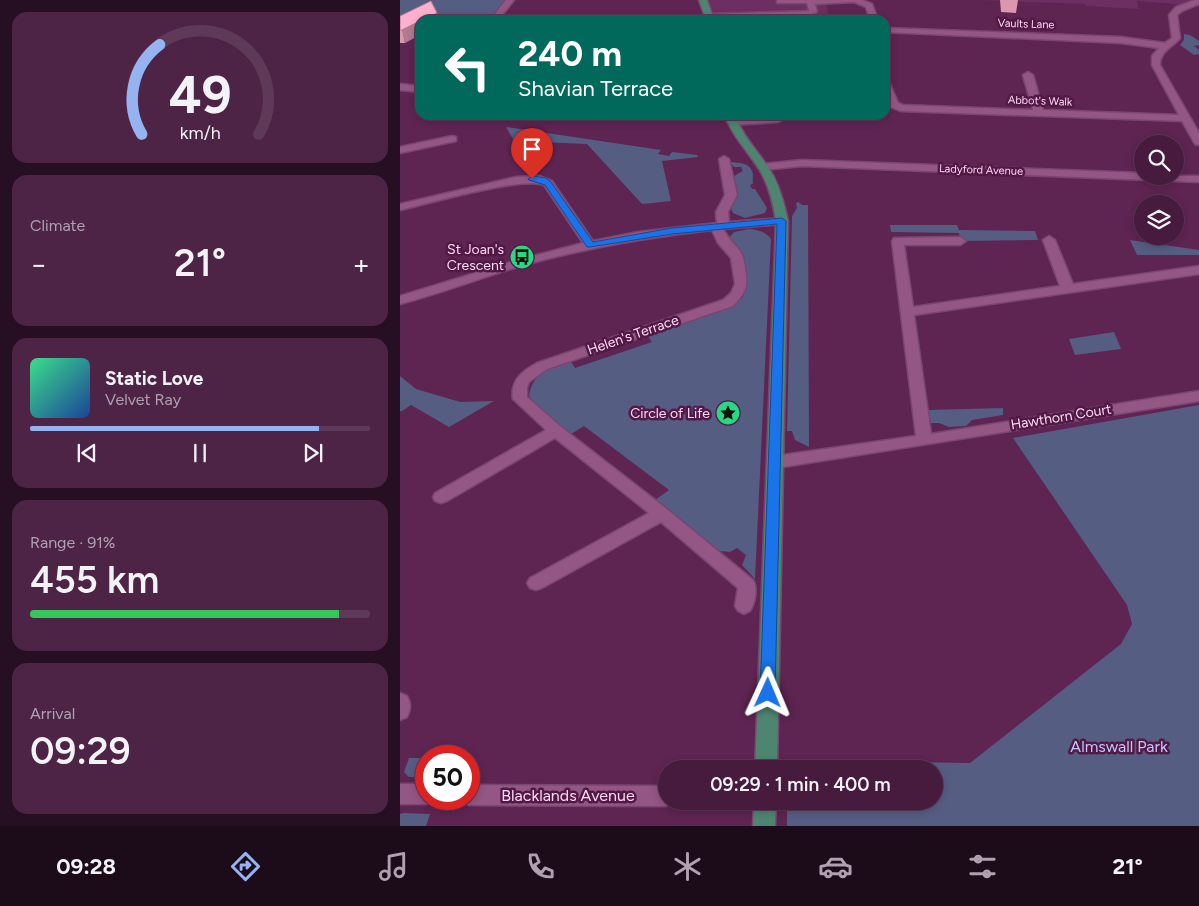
<!DOCTYPE html>
<meta charset="utf-8">
<style>
:root{--surface:#461b3e;--page:#4d2445;--text:#f1f3f6;--muted:#b0a1b0;--line:#5e3958;--accent:#95b2f1}
body{margin:0;font-family:Figtree,sans-serif;background:var(--page);color:var(--text);height:100vh;display:flex;flex-direction:column;font-size:19px;white-space:nowrap}
*{box-sizing:border-box;margin:0}
p{font-size:16px;color:var(--muted)}
.icon{flex:none;width:28px;height:28px;fill:none;stroke:currentColor;stroke-width:2;stroke-linecap:round;stroke-linejoin:round}
.map{position:relative;flex:1;overflow:hidden}
.drawer{display:flex;flex-direction:column;gap:12px;padding:12px;background:#260f22;width:400px}
.drawer>*{flex:none}
.banner{position:absolute;left:15px;top:15px;width:475px;height:105px;border-radius:15px;box-shadow:0 2px 8px #0003,0 0 0 1px var(--line);background:#00695c;color:#fff;overflow:hidden}
.fabs{position:absolute;left:734px;top:135px;display:grid;gap:10px}
.fabs a{display:grid;place-items:center;width:50px;height:50px;border-radius:50%;background:var(--surface);box-shadow:0 2px 8px #0003,0 0 0 1px var(--line);font-size:25px}
.speed{position:absolute;left:15px;top:745px;display:flex;gap:10px;font-size:25px;font-weight:700;text-align:center}
.speed>*{display:grid;place-content:center;width:65px;height:65px;border-radius:50%;background:var(--surface);box-shadow:0 2px 8px #0003,0 0 0 1px var(--line);line-height:1}
.speed .limit{border:8px solid #d22;background:#fff;color:#111}
.pin{position:absolute;display:grid;place-items:center;width:42px;height:42px;color:#fff;margin:-51px -21px;border-radius:50% 50% 50% 0;rotate:-45deg;box-shadow:0 0 5px #0007}
.pin .icon{rotate:45deg}
.me{position:absolute;width:55px;margin:-28px;rotate:1deg;stroke-linejoin:round;filter:drop-shadow(0 0 4px #0008)}
.turn{display:flex;align-items:center;gap:18px;height:105px;padding:0 20px;font-size:22px}
.turn .icon{width:65px;height:65px;stroke-width:2.5}
.turn b{display:block;font-size:35px;line-height:42px}
.big{font-size:38px;font-weight:600;line-height:1.1}
.drawer .card{flex:1;display:flex;flex-direction:column;justify-content:center;gap:8px;min-width:0;padding:0 18px;border-radius:15px;background:var(--page)}
.drawer .dial{align-items:center;gap:0}
.dial svg{height:130px;overflow:visible;fill:none;stroke:var(--line);stroke-width:7;stroke-linecap:round;text-anchor:middle}
.dial text{fill:var(--text);stroke:none}
.song{display:flex;align-items:center;gap:15px}
.cover{width:60px;height:60px;border-radius:8px;background:linear-gradient(135deg,hsl(150 70% 55%),hsl(220 70% 35%))}
.played{height:5px;border-radius:2px;background:linear-gradient(90deg,var(--accent) 85%,var(--line) 85%)}
.keys{display:flex;justify-content:space-around;direction:ltr}
.heat{display:flex;justify-content:space-between;align-items:center;font-size:28px;direction:ltr}
.charge{height:8px;border-radius:4px;background:linear-gradient(90deg,#34c759 91%,var(--line) 0)}
.trip{position:absolute;left:258px;top:760px;width:285px;height:50px;border-radius:25px;background:var(--surface);box-shadow:0 2px 8px #0003,0 0 0 1px var(--line);font-weight:600;line-height:50px;text-align:center}
.tabs{display:flex;height:80px;justify-content:space-around;align-items:center;background:#1c0b19;color:var(--muted)}
.tabs .icon{width:35px;height:35px}
.tabs .on{color:var(--accent)}
.tabs b{font-size:22px;color:var(--text)}
main{display:flex;flex:1;min-height:0}
.map>svg:first-child{display:block}
.built{fill:#6d2e61}
.green{fill:#565d82}
.lines{fill:none;stroke-linecap:round;stroke-linejoin:round}
.minor-casing{stroke:#794670;stroke-width:3}
.major-casing{stroke:#794670;stroke-width:3}
.minor{fill:#945685;fill-rule:evenodd}
.major{fill:#4e8571;fill-rule:evenodd}
.wall{fill:#da97af}
.shaded-wall{fill:#b27b8f}
.building{fill:#feb0cc;stroke:#b27b8f}
.route{fill:#1a73e8;stroke:#114b97}
.labels{text-anchor:middle;dominant-baseline:central;stroke-width:5;stroke-linejoin:round;paint-order:stroke}
.far-street-label{font-size:11px;fill:#fddaf4;stroke:#521947}
.poi-label{font-size:14px;fill:#fddaf4;stroke:#521947;text-anchor:end}
.street-label{font-size:14px;fill:#fddaf4;stroke:#521947}
.near-park-label{font-size:16px;fill:#bdc8fe;stroke:#521947}
.near-street-label{font-size:16px;fill:#fddaf4;stroke:#521947}
</style>
<main>
<section class="drawer">
<div class="card dial"><svg viewBox="0 0 100 80">
<path d="M14 69A42 42 0 1 1 86 69"/>
<path d="M14 69A42 42 0 0 1 25 14" stroke="#95b2f1"/>
<text x="50" y="56" font-size="32" font-weight="700">49</text>
<text x="50" y="72" font-size="11">km/h</text>
</svg></div>
<div class="card"><p>Climate</p>
<div class="heat"><a>−</a><b class="big">21°</b><a>+</a></div>
</div>
<div class="card">
<div class="song"><i class="cover"></i><div><b>Static Love</b><p>Velvet Ray</p></div></div>
<div class="played"></div>
<div class="keys"><svg class="icon" aria-label="previous" viewBox="0 0 24 24"><path d="M18 5L8 12l10 7zM5 5v14"/></svg><svg class="icon" aria-label="pause" viewBox="0 0 24 24"><path d="M8 5v14M16 5v14"/></svg><svg class="icon" aria-label="next" viewBox="0 0 24 24"><path d="M6 5l10 7-10 7zM19 5v14"/></svg></div>
</div>
<div class="card"><p>Range · 91%</p><b class="big">455 km</b><div class="charge"></div></div>
<div class="card"><p>Arrival</p><b class="big">09:29</b></div>
</section>
<div class="map">
<svg width="799" height="826" viewBox="0 0 799 826">
<rect width="100%" height="100%" fill="#5e2452"/>
<!-- built -->
<g class="built">
<polygon points="303,0 454,0 426,3 430,20 310,20"/>
<polygon points="579,0 799,0 799,1 787,5 737,1 739,9 686,6 685,4"/>
</g>
<!-- green -->
<g class="green">
<polygon points="0,0 106,0 91,20 20,20 0,27"/>
<polygon points="784,34 790,35 799,41 799,45 794,46 799,50 799,54 794,55 780,45 784,40"/>
<polygon points="106,127 261,150 258,154 269,156 272,152 297,155 298,157 262,161 271,201 242,204 187,144 114,141"/>
<path d="M 330,162 C 338,163 349,162 352,171 C 354,175 352,180 353,184 L 350,185 L 352,189 L 355,189 L 367,208 L 365,213 L 345,218 L 333,213 L 330,206 L 338,197 L 334,176 L 343,171 L 341,167 L 334,167 Z"/>
<polygon points="398,202 402,205 408,205 409,447 395,440 392,431 387,431 392,216 397,208 396,203"/>
<polygon points="490,225 557,225 559,230 635,231 638,240 560,241 559,233 491,232"/>
<path d="M 349,229 C 358,230 365,231 371,239 L 355,579 L 342,565 L 346,555 L 337,548 L 330,552 L 320,551 L 255,500 L 269,490 L 184,426 L 171,434 L 136,406 L 129,396 C 132,373 151,368 170,360 L 175,368 L 252,342 L 247,335 L 329,308 L 343,297 L 346,278 L 343,254 L 328,239 L 334,232 Z"/>
<polygon points="730,240 799,250 799,255 737,255"/>
<polygon points="714,332 721,349 675,355 669,339"/>
<polygon points="0,376 16,389 60,402 94,401 49,427 11,405 2,411 0,411"/>
<polygon points="799,405 799,826 387,826 387,801 534,801 534,769 388,769 388,760 570,763 721,644 732,624 727,605 613,438"/>
<polygon points="603,408 603,415 572,420 566,426 549,427 539,423 531,423 528,410"/>
<polygon points="9,758 26,758 26,777 9,777 4,772"/>
<polygon points="3,813 30,814 26,826 0,826 0,814"/>
</g>
<g class="lines">
<defs>
<g id="minor">
<polygon points="106,0 114,0 98,20 90,20"/>
<polygon points="377,0 462,0 472,4 478,20 470,20 466,7 454,2 415,4 417,12 408,16 309,18 305,16 309,14 409,11 407,3 377,3"/>
<path d="M 795,0 L 799,0 L 799,4 L 782,11 L 777,15 L 780,38 C 773,47 760,51 760,65 L 799,133 L 799,145 L 795,144 L 782,121 L 501,111 L 491,107 L 485,95 L 485,81 L 490,84 L 498,103 L 503,105 L 633,110 L 623,75 L 628,72 L 633,75 L 643,110 L 779,115 L 752,65 L 752,56 L 759,48 L 721,43 L 485,32 L 485,28 L 721,37 L 765,43 L 772,38 L 769,15 L 776,7 Z"/>
<polygon points="0,84 20,86 20,92 0,90"/>
<polygon points="379,115 392,115 378,122 332,125 327,122 332,119"/>
<polygon points="52,136 56,137 56,141 0,153 0,147"/>
<path d="M 324,156 L 329,159 L 337,195 L 328,212 L 329,222 L 382,218 L 388,221 L 382,224 L 323,229 C 329,240 334,243 340,251 C 343,256 344,261 345,267 C 348,287 347,291 333,306 L 147,369 L 129,382 L 127,388 L 127,397 L 161,427 L 268,510 L 353,580 C 358,588 355,603 350,611 L 344,614 L 338,611 L 335,606 L 338,588 L 261,522 L 142,588 L 136,590 L 130,588 L 127,583 L 130,578 L 249,513 L 155,438 L 47,501 L 41,503 L 35,501 L 33,497 L 35,493 L 146,430 L 113,399 C 110,381 122,371 137,363 L 323,300 L 331,293 L 335,284 L 331,258 L 318,243 L 312,230 C 248,237 186,248 124,265 C 83,277 42,293 0,304 L 0,296 L 114,261 L 183,243 L 144,185 C 123,176 27,204 0,210 L 0,204 L 116,177 L 139,176 L 152,181 L 193,241 L 238,232 L 317,223 L 316,212 L 325,195 L 319,159 Z"/>
<polygon points="402,160 742,173 742,176 799,176 799,182 402,166 363,170 358,167 363,164"/>
<polygon points="649,236 655,240 673,284 799,266 799,274 514,315 531,434 799,391 799,401 376,468 370,466 368,462 370,458 376,456 516,436 492,241 494,238 560,237 566,241 560,245 504,245 513,307 660,286 643,240"/>
<path d="M 0,693 L 7,696 C 11,704 11,709 7,717 L 0,720 Z"/>
<polygon points="0,784 26,784 26,799 35,799 34,801 26,804 0,804"/>
<polygon points="69,785 266,786 266,801 275,801 266,806 69,805 61,802 60,799 69,799"/>
</g>
<g id="major">
<polygon points="299,0 307,0 314,20 306,20"/>
<path d="M 325,115 L 335,115 C 342,135 356,149 368,167 C 379,183 384,202 388,221 L 377,769 L 355,769 L 376,221 C 373,203 369,185 359,169 C 347,150 332,136 325,115 Z"/>
<polygon points="354,801 376,801 375,826 353,826"/>
</g>
</defs>
<!-- minor casing -->
<use href="#minor" class="minor-casing"/>
<!-- major casing -->
<use href="#major" class="major-casing"/>
<!-- minor -->
<use href="#minor" class="minor"/>
<!-- major -->
<use href="#major" class="major"/>
</g>
<!-- wall -->
<g class="wall">
<polygon points="600,0 618,0 616,13 601,12"/>
<polygon points="0,16 5,43 0,43"/>
<polygon points="20,36 20,54 18,54 15,42"/>
</g>
<!-- shaded-wall -->
<g class="shaded-wall">
<polygon points="37,13 39,20 23,20"/>
<polygon points="20,21 20,35 5,43 2,30"/>
</g>
<!-- building -->
<g class="building">
<polygon points="31,1 37,13 23,20 20,20 20,21 2,30 0,30 0,16"/>
<polygon points="20,36 20,42 15,42"/>
</g>
<!-- route -->
<polygon class="route" points="132,176 146,178 151,182 193,242 272,228 382,218 386,221 375,693 373,698 368,700 362,698 360,693 377,224 272,234 190,247 187,247 145,185 129,180 128,179"/>
<!-- icons -->
<defs>
<symbol id="bus-disc" viewBox="-11 -11 22 22"><circle r="9.5" fill="#2ad884" stroke="#521947"/><path d="M-5-6H5V4H4V6H2V4H-2V6H-4V4H-5ZM-3.5-4V0h7V-4ZM-3.5 1.2v1.5H-2V1.2ZM2 1.2v1.5H3.5V1.2Z" fill="#111"/></symbol>
<symbol id="sight-disc" viewBox="-11 -11 22 22"><circle r="9.5" fill="#2ad884" stroke="#521947"/><path d="M0-6L1.8-2.2L6-1.7L2.9 1.2L3.7 5.4L0 3.3L-3.7 5.4L-2.9 1.2L-6-1.7L-1.8-2.2Z" fill="#111"/></symbol>
</defs>
<g fill-rule="evenodd">
<use href="#bus-disc" x="108" y="243" width="28" height="28"/>
<use href="#sight-disc" x="314" y="399" width="28" height="28"/>
</g>
<g class="labels">
<!-- far-street labels -->
<g class="far-street-label">
<text transform="translate(626 24) rotate(2)">Vaults Lane</text>
<text transform="translate(640 101) rotate(2)">Abbot's Walk</text>
<text transform="translate(581 170) rotate(2)">Ladyford Avenue</text>
</g>
<!-- poi labels -->
<g class="poi-label">
<text x="104" y="249">St Joan's<tspan x="104" dy="16">Crescent</tspan></text>
<text x="310" y="413">Circle of Life</text>
</g>
<!-- street labels -->
<g class="street-label">
<text transform="translate(233 335) rotate(-19)">Helen's Terrace</text>
<text transform="translate(661 417) rotate(-9)">Hawthorn Court</text>
</g>
<!-- near-park labels -->
<g class="near-park-label">
<text x="719" y="746">Almswall Park</text>
</g>
<!-- near-street labels -->
<g class="near-street-label">
<text x="168" y="795">Blacklands Avenue</text>
</g>
</g>
</svg>
<div class="fabs">
<a><svg class="icon" aria-label="search" viewBox="0 0 24 24"><circle cx="10" cy="10" r="6"/><path d="M15 15l6 6"/></svg></a>
<a><svg class="icon" aria-label="layers" viewBox="0 0 24 24"><path d="M12 4l9 5-9 5-9-5zM3 14l9 5 9-5"/></svg></a>
</div>
<div class="speed"><div class="limit">50</div></div>
<div class="pin" style="left:132px;top:179px;background:#d93025"><svg class="icon" aria-label="arrive" viewBox="0 0 24 24"><path d="M6 21V4h12l-3 4 3 4H6"/></svg></div>
<svg class="me" style="left:368px;top:693px" viewBox="-20 -20 40 40"><path d="M0-17L14 15 0 8-14 15z" fill="#1a73e8" stroke="#fff" stroke-width="4"/></svg>
<div class="trip">09:29 · 1 min · 400 m</div>
<div class="banner">
<div class="turn"><svg class="icon" aria-label="left" viewBox="0 0 24 24"><path d="M17 20v-9H6M10 6l-5 5 5 5"/></svg><div><b>240 m</b>Shavian Terrace</div></div>
</div>
</div>
</main>
<nav class="tabs">
<b>09:28</b>
<svg class="icon on" aria-label="directions" viewBox="0 0 24 24"><path d="M12 3l9 9-9 9-9-9zM9 14v-3h6M13 9l2 2-2 2"/></svg>
<svg class="icon" aria-label="music" viewBox="0 0 24 24"><path d="M9 18V5l10-2v13"/><circle cx="6" cy="18" r="3"/><circle cx="16" cy="16" r="3"/></svg>
<svg class="icon" aria-label="phone" viewBox="0 0 24 24"><path d="M5 4h4l2 5-3 2q2 4 5 5l2-3 5 2v4C11 20 4 13 5 4z"/></svg>
<svg class="icon" aria-label="climate" viewBox="0 0 24 24"><path d="M12 3v18M4 7l16 10M4 17L20 7"/></svg>
<svg class="icon" aria-label="car" viewBox="0 0 24 24"><path d="M5 17H2v-5l4-1 3-4h7l3 4 3 1v5h-3M9 17h6M6 11h13"/><circle cx="7" cy="17" r="2"/><circle cx="17" cy="17" r="2"/></svg>
<svg class="icon" aria-label="filters" viewBox="0 0 24 24"><path d="M4 7h16M4 17h16"/><circle cx="9" cy="7" r="2"/><circle cx="15" cy="17" r="2"/></svg>
<b>21°</b>
</nav>
